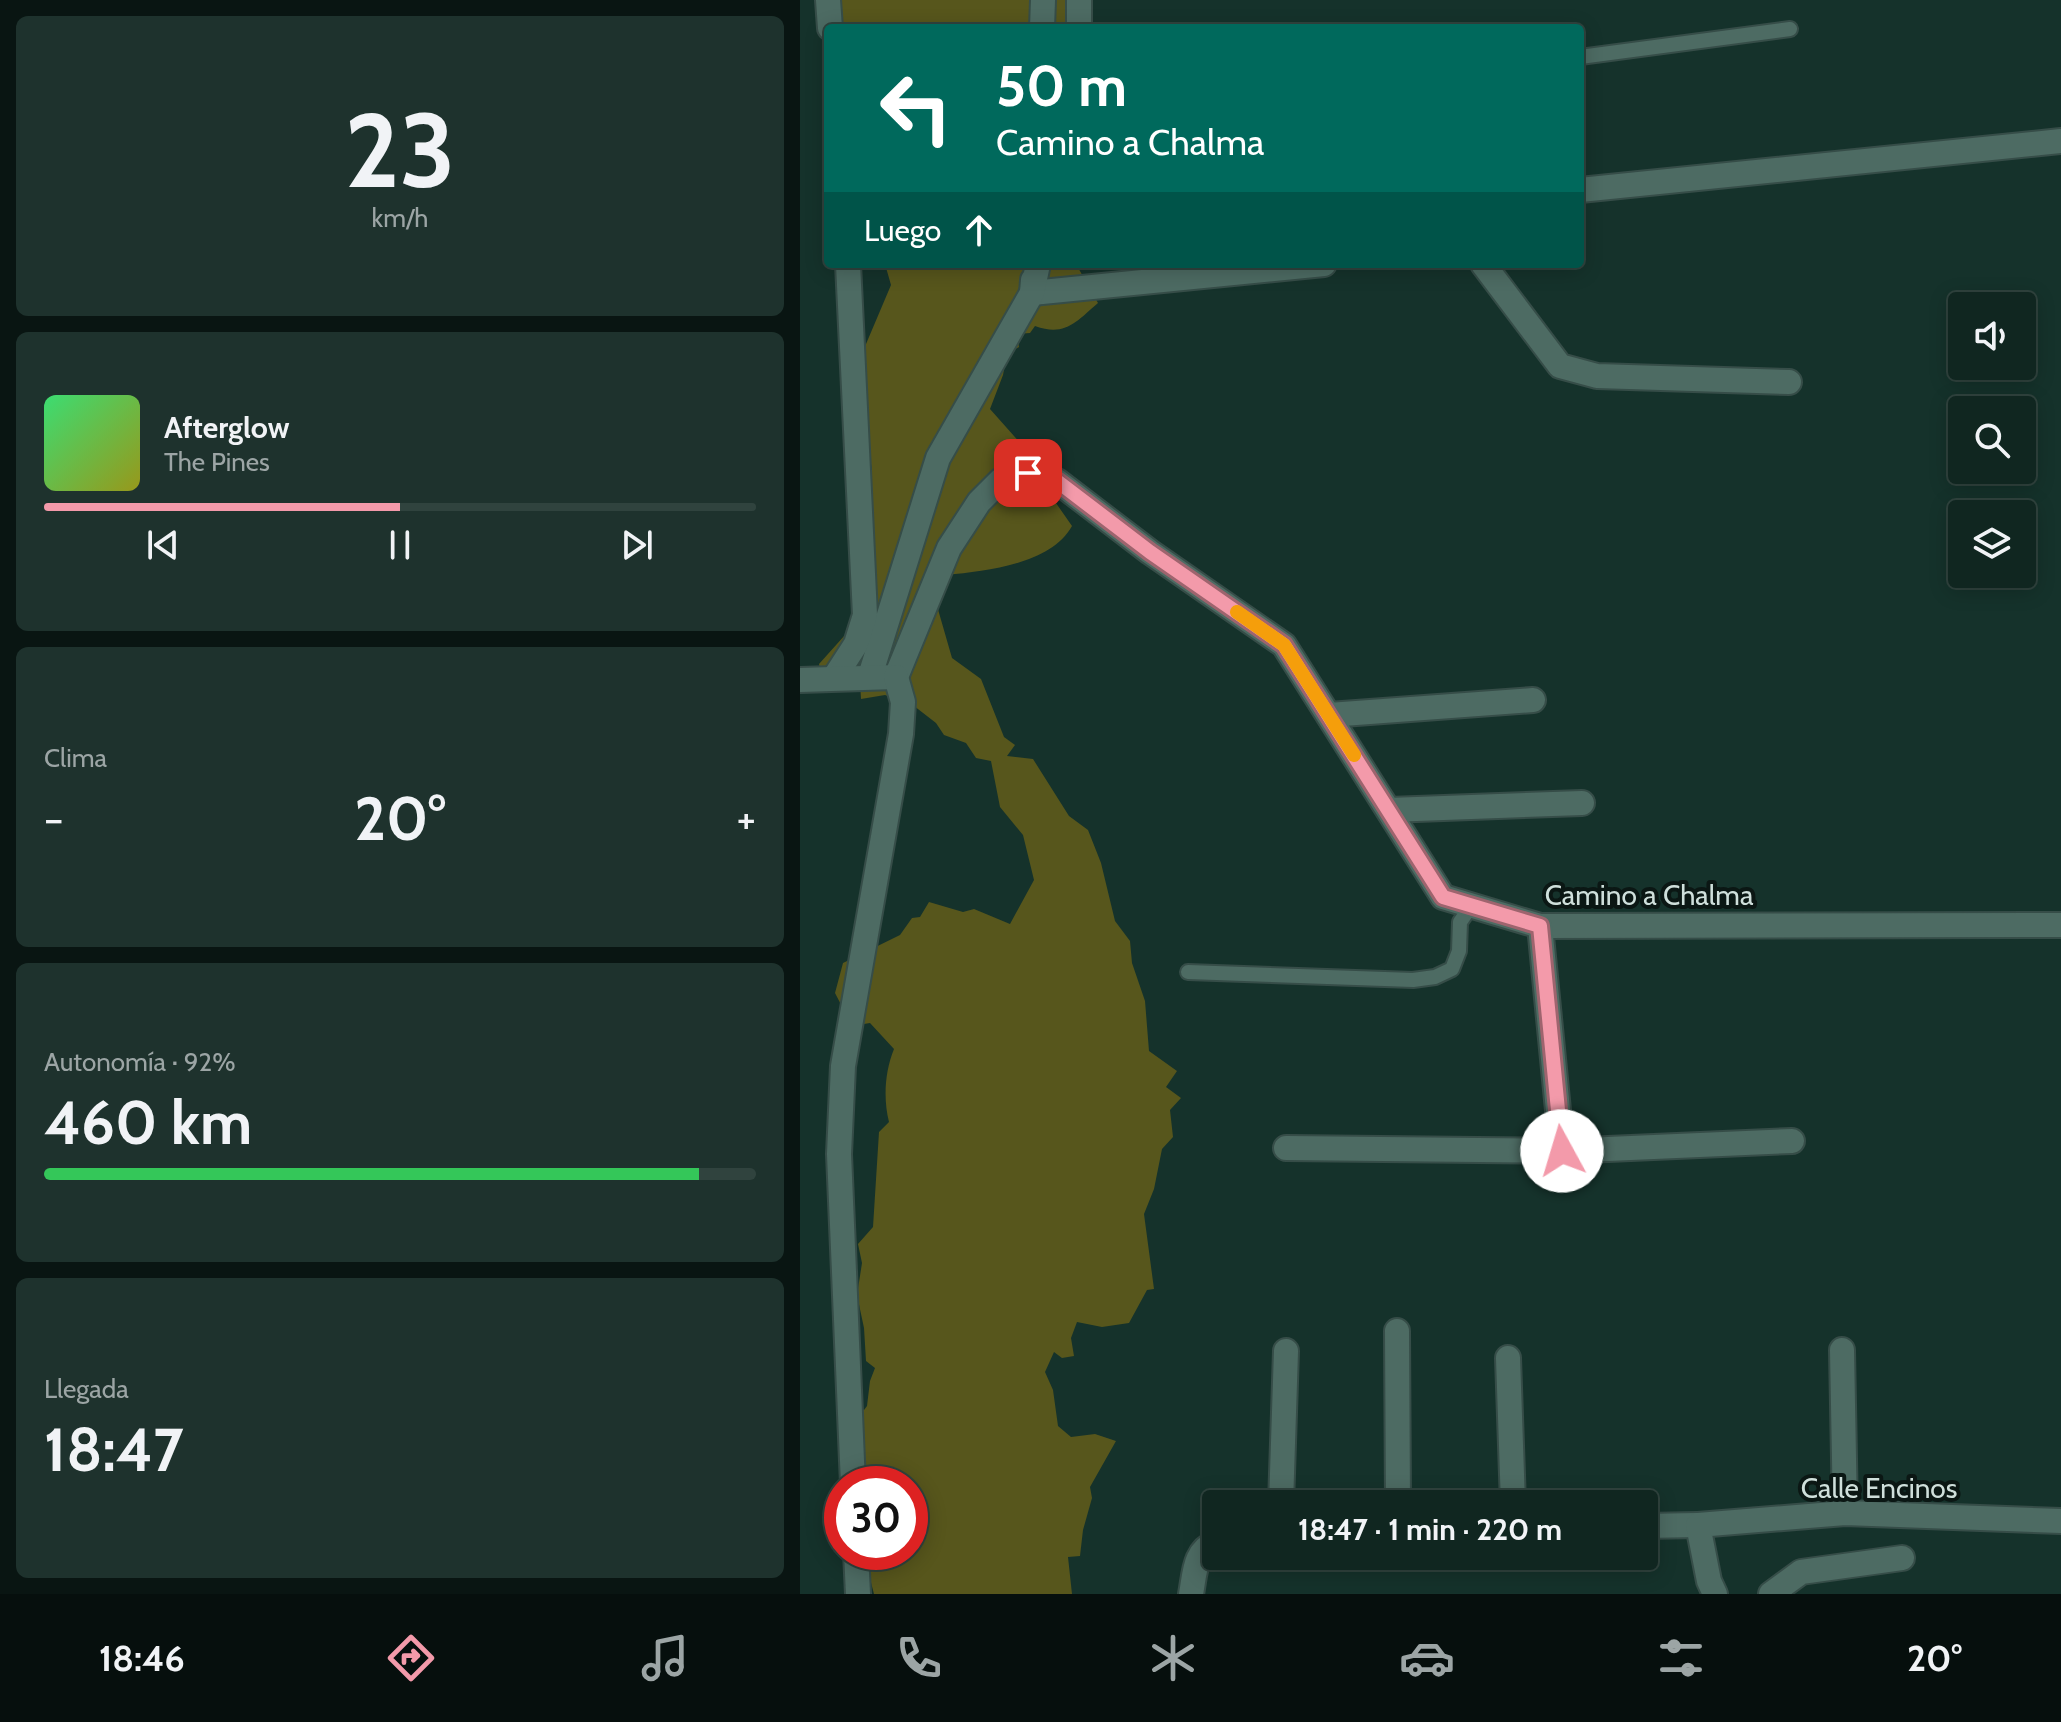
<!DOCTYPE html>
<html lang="es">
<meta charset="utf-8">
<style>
:root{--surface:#102620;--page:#1e322d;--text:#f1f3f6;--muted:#9ca5a5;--line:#30433e;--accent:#f39aaa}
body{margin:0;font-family:Cabin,sans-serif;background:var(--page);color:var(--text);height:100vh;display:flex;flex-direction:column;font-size:30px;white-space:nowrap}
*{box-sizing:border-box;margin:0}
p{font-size:26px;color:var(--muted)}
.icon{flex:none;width:44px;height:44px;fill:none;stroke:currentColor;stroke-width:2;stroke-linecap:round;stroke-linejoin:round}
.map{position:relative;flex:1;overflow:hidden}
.side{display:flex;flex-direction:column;gap:16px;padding:16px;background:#091512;width:800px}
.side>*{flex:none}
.banner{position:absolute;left:24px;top:24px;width:760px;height:244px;border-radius:8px;box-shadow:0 4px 20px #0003,0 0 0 2px var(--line);background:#00695c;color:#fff;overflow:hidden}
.fabs{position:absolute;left:1148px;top:292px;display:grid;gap:16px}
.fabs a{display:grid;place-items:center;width:88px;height:88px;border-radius:8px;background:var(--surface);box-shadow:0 4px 20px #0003,0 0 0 2px var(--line);font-size:40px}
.speed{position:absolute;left:24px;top:1466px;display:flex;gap:16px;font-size:40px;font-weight:700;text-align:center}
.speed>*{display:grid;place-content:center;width:104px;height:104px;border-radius:50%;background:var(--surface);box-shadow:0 4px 20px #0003,0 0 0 2px var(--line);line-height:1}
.speed .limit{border:12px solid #d22;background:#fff;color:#111}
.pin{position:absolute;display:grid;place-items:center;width:68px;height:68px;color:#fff;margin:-34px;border-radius:16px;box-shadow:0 4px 12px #0006}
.me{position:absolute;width:88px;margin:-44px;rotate:354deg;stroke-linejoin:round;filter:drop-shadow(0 0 6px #0008)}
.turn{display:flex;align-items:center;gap:28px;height:168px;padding:0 40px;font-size:36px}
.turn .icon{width:104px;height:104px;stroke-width:2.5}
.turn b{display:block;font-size:56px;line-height:68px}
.then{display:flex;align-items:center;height:76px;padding:0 40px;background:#0003;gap:16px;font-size:30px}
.big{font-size:60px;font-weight:700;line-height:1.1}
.side .tile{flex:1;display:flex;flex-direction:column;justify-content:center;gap:12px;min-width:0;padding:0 28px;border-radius:12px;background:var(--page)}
.side .dial{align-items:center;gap:0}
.dial b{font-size:104px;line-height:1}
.song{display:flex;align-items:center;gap:24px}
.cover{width:96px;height:96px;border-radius:12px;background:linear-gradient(135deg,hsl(140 70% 55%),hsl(60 70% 35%))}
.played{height:8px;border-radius:4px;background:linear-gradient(90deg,var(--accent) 50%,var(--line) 50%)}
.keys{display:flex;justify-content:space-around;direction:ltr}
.heat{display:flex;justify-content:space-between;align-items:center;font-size:44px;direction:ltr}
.charge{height:12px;border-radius:6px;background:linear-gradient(90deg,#34c759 92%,var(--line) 0)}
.trip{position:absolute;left:402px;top:1490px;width:456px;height:80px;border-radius:8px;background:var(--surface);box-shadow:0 4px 20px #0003,0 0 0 2px var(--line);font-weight:700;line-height:80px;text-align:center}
.tab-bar{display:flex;height:128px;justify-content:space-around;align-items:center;background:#060f0d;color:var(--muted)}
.tab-bar .icon{width:56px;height:56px}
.tab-bar .selected{color:var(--accent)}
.tab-bar b{font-size:36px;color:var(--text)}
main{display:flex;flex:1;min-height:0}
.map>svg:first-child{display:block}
.forest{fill:#57561c}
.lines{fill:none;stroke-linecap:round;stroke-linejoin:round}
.lane-casing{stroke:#364d48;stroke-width:18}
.street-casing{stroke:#364d48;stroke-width:28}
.lane{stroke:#4d6b63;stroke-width:14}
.street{stroke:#4d6b63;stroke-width:24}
.route-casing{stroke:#9e646e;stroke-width:20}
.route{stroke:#f39aaa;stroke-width:14}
.slow{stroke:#f59e0b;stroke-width:14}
.labels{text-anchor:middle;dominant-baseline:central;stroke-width:8;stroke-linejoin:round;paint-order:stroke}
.street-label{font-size:28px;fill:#cfdfdb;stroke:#0b1714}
</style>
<main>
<section class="side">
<div class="tile dial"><b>23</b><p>km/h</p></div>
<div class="tile">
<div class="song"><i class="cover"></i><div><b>Afterglow</b><p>The Pines</p></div></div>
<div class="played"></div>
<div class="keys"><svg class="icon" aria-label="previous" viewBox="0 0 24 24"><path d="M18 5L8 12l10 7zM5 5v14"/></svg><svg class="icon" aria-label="pause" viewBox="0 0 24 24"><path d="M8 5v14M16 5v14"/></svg><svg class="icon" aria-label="next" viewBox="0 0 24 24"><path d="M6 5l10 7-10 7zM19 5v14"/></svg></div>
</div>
<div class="tile"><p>Clima</p>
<div class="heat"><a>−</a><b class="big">20°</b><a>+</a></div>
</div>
<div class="tile"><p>Autonomía · 92%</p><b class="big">460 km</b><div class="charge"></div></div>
<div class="tile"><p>Llegada</p><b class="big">18:47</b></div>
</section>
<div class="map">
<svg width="1261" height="1594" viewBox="0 0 1261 1594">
<rect width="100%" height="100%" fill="#15322b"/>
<!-- forest -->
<g class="forest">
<polygon points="37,0 290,0 284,28 32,28"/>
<path d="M 85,264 L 276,264 L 298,303 C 276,322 265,337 235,326 L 230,333 L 217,334 L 219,347 L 207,354 L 203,375 L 190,409 L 221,444 L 249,493 L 272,526 C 251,564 187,571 147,575 L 133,592 L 152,658 L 181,679 L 204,737 L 215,745 L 207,756 L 233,759 L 269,816 L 288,830 L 301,863 L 315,921 L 330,941 L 332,963 L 345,1001 L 349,1051 L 377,1071 L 366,1087 L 381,1098 L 370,1110 L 373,1137 L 362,1149 L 354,1189 L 344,1214 L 354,1289 L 347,1290 L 329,1323 L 302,1327 L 277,1322 L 271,1338 L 274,1356 L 262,1358 L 254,1352 L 245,1372 L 253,1390 L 258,1426 L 271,1437 L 295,1434 L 316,1441 L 290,1487 L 292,1498 L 283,1530 L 280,1556 L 268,1557 L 272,1594 L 74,1594 L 69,1575 L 59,1562 L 59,1552 L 110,1552 L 110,1484 L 62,1484 L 65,1468 L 52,1411 L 64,1410 L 67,1406 L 70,1381 L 75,1368 L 66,1361 L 64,1328 L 57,1295 L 62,1263 L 58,1244 L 73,1227 L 79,1132 L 89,1122 C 83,1098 85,1071 94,1049 L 70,1023 L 52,1026 L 35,993 L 43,963 L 100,935 L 112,918 L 120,917 L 129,902 L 163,912 L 174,909 L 210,924 L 234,880 L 223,835 L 200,807 L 191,761 L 176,758 L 166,743 L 144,735 L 136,723 L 105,699 L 99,700 L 85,695 L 61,699 L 60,682 L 21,675 L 19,664 L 45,635 L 56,606 L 66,484 L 72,470 L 55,370 L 91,285 Z"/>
</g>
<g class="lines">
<defs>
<g id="lane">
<polyline points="780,57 990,29"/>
<polyline points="388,972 613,980 635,977 652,969 659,951 660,922 672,905"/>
</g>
<g id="street">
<polyline points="28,0 30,28"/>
<polyline points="242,28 243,0"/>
<polyline points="279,28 279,0"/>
<polyline points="780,190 1261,141"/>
<polyline points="683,264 760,366 797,376 989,382"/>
<polyline points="233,280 232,293 524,264"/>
<polyline points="70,676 138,458 232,293 238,264"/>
<polyline points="34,678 56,644 65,615 48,264"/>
<polyline points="0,680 96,677 149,548 179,502 201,480 228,473 257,481 350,552 484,645 643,897 740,926 1261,925"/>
<polyline points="529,715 733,700"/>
<polyline points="589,810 782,803"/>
<polyline points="740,926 762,1151 992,1141"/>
<polyline points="486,1148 762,1151"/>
<polyline points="597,1331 598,1504"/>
<polyline points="1042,1350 1045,1513"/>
<polyline points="708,1358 713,1504"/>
<polyline points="53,1484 39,1154 43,1066 101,734 103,702 96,677"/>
<polyline points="481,1504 486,1351"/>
<polyline points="844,1526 898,1525"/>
<polyline points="56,1552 58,1594"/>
<path d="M 391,1594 C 395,1573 394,1551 416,1542"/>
<polyline points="915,1594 909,1581 898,1525 1045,1513 1261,1521"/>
<polyline points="971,1594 1001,1572 1102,1558"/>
</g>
</defs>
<!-- lane casing -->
<use href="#lane" class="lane-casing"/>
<!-- street casing -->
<use href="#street" class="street-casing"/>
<!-- lane -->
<use href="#lane" class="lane"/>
<!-- street -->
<use href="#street" class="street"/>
</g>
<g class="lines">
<defs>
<polyline id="route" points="228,473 257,481 350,552 484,645 643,897 740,926 762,1151"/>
</defs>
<!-- route casing -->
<use href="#route" class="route-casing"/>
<!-- route -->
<use href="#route" class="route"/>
<!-- slow -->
<polyline class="slow" points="437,612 484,645 554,755"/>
</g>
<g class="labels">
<!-- street labels -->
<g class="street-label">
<text x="849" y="895">Camino a Chalma</text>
<text x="1079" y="1488">Calle Encinos</text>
</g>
</g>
</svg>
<div class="fabs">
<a><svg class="icon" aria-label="sound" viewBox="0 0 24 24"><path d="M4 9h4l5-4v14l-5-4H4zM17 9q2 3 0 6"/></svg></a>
<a><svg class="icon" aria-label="search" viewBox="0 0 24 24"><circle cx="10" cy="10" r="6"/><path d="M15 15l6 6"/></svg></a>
<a><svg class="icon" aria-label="layers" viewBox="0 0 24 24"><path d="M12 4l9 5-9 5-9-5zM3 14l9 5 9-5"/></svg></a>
</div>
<div class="speed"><div class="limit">30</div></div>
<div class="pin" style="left:228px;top:473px;background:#d93025"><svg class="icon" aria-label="arrive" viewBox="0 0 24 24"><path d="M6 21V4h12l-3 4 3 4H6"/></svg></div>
<svg class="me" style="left:762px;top:1151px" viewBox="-20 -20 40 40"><circle r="19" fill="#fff"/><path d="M0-13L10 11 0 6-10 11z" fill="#f39aaa"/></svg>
<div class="trip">18:47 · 1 min · 220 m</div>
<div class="banner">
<div class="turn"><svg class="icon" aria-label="left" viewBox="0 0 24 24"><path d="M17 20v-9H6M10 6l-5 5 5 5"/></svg><div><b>50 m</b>Camino a Chalma</div></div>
<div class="then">Luego<svg class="icon" aria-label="ahead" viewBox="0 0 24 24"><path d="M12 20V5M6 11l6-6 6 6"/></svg></div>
</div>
</div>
</main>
<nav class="tab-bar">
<b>18:46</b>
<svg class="icon selected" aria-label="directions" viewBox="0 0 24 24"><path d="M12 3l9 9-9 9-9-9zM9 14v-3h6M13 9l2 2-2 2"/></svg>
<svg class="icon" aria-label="music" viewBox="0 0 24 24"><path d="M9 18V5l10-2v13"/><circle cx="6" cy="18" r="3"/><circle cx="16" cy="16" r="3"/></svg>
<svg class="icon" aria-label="phone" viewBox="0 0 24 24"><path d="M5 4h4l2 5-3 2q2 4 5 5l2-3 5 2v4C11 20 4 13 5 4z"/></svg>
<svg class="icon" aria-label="climate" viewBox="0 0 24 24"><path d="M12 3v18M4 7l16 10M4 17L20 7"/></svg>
<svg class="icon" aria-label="car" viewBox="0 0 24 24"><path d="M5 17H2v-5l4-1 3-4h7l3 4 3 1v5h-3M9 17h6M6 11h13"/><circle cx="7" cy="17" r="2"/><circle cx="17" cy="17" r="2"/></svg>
<svg class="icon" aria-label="filters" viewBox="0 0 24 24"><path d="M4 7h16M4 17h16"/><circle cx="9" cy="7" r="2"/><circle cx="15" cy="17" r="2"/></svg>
<b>20°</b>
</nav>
